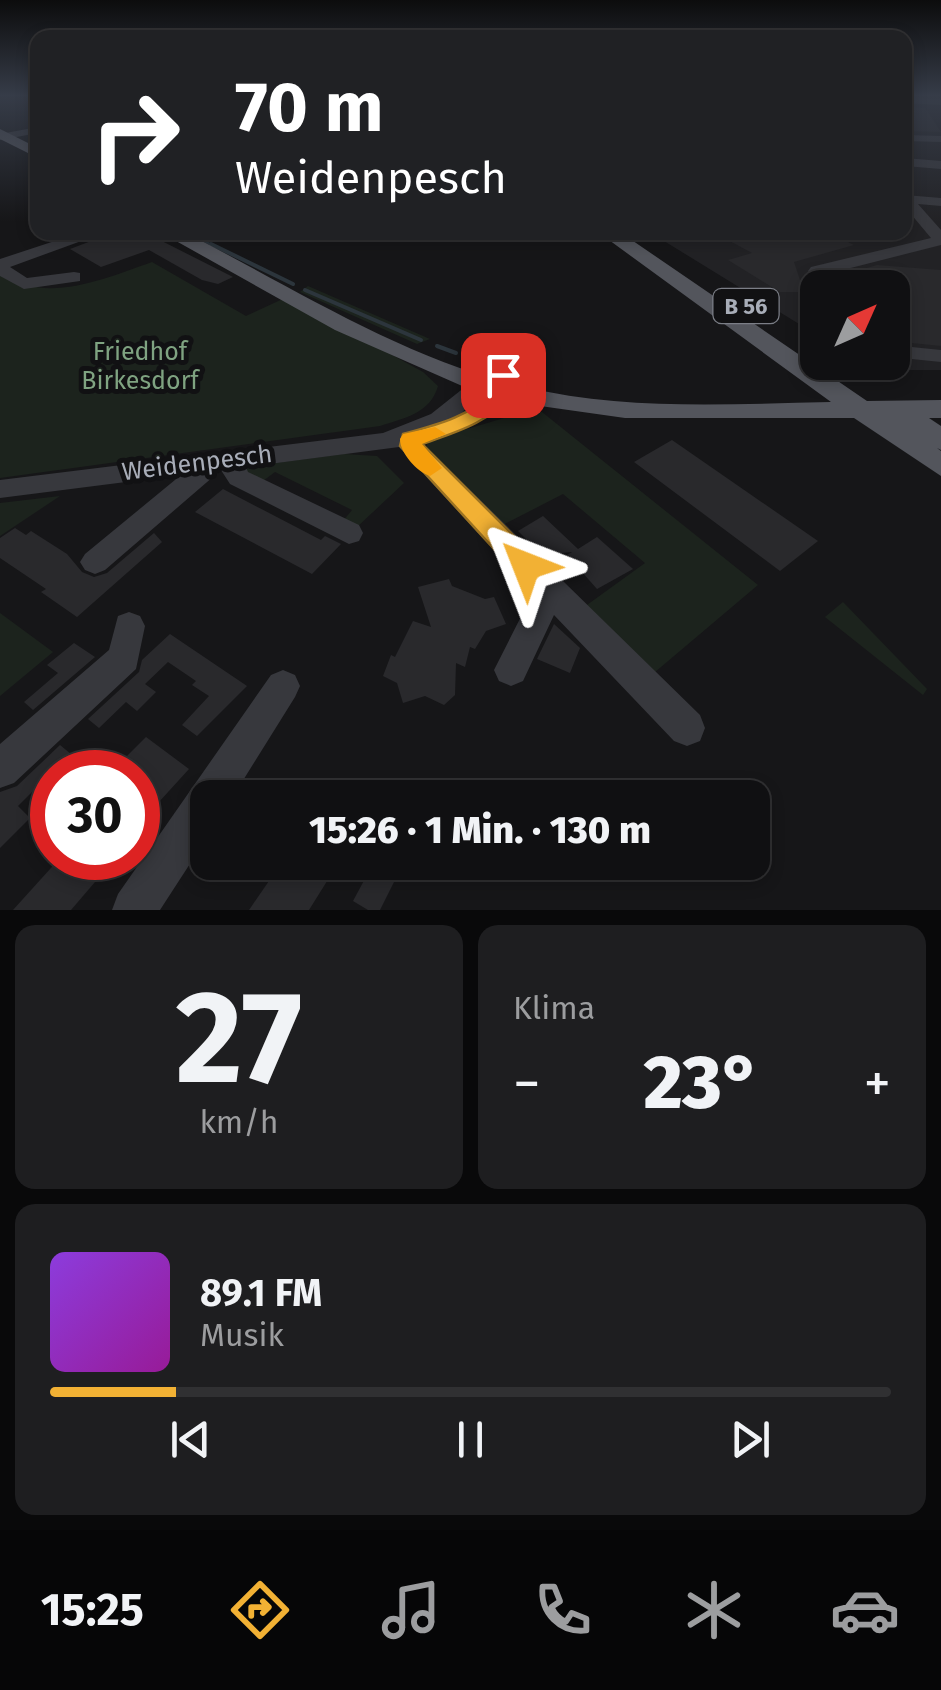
<!DOCTYPE html>
<html lang="de">
<meta charset="utf-8">
<style>
:root{--surface:#101012;--page:#1e1e20;--text:#f1f3f6;--muted:#9c9d9f;--line:#303032;--accent:#f2b134}
body{margin:0;font-family:"Fira Sans",sans-serif;background:var(--page);color:var(--text);height:100vh;display:flex;flex-direction:column;font-size:38px;white-space:nowrap}
*{box-sizing:border-box;margin:0}
p{font-size:32px;color:var(--muted)}
.icon{flex:none;width:55px;height:55px;fill:none;stroke:currentColor;stroke-width:2;stroke-linecap:round;stroke-linejoin:round}
.map{position:relative;height:910px;overflow:hidden}
.panel{display:flex;flex-direction:column;gap:15px;padding:15px;background:#09090a;flex:1}
.panel>*{flex:none}
.hud{position:absolute;left:30px;top:30px;width:882px;height:210px;border-radius:20px;box-shadow:0 5px 15px #0003,0 0 0 2px var(--line);background:#202124;color:#fff;overflow:hidden}
.needle{width:65px;rotate:45deg}
.controls{position:absolute;left:800px;top:270px;display:grid;gap:20px}
.controls a{display:grid;place-items:center;width:110px;height:110px;border-radius:20px;background:var(--surface);box-shadow:0 5px 15px #0003,0 0 0 2px var(--line);font-size:50px}
.speed{position:absolute;left:30px;top:750px;display:flex;gap:20px;font-size:50px;font-weight:700;text-align:center}
.speed>*{display:grid;place-content:center;width:130px;height:130px;border-radius:50%;background:var(--surface);box-shadow:0 5px 15px #0003,0 0 0 2px var(--line);line-height:1}
.speed .limit{border:15px solid #d22;background:#fff;color:#111}
.pin{position:absolute;display:grid;place-items:center;width:85px;height:85px;color:#fff;margin:-42px;border-radius:20px;box-shadow:0 5px 15px #0006}
.me{position:absolute;width:110px;margin:-55px;rotate:315deg;stroke-linejoin:round;filter:drop-shadow(0 0 8px #0008)}
.turn{display:flex;align-items:center;gap:35px;height:210px;padding:0 40px;font-size:45px}
.turn .icon{width:130px;height:130px;stroke-width:2.5}
.turn b{display:block;font-size:70px;line-height:85px}
.big{font-size:75px;font-weight:800;line-height:1.1}
.panel .tile{flex:1;display:flex;flex-direction:column;justify-content:center;gap:15px;min-width:0;padding:0 35px;border-radius:20px;background:var(--page)}
.panel .dial{align-items:center;gap:0}
.dial b{font-size:130px;line-height:1}
.song{display:flex;align-items:center;gap:30px}
.cover{width:120px;height:120px;border-radius:15px;background:linear-gradient(135deg,hsl(270 70% 55%),hsl(300 70% 35%))}
.played{height:10px;border-radius:5px;background:linear-gradient(90deg,var(--accent) 15%,var(--line) 15%)}
.keys{display:flex;justify-content:space-around;direction:ltr}
.heat{display:flex;justify-content:space-between;align-items:center;font-size:55px;direction:ltr}
.panel .tiles{flex:1;display:grid;gap:15px;grid-template-columns:1fr 1fr}
.tile:last-child{grid-column:span 2}
.trip{position:absolute;left:190px;top:780px;width:580px;height:100px;border-radius:20px;background:var(--surface);box-shadow:0 5px 15px #0003,0 0 0 2px var(--line);font-weight:800;line-height:100px;text-align:center}
.tabs{display:flex;height:160px;justify-content:space-around;align-items:center;background:#060607;color:var(--muted)}
.tabs .icon{width:70px;height:70px}
.tabs .selected{color:var(--accent)}
.tabs b{font-size:45px;color:var(--text)}
.map>svg:first-child{display:block}
.built{fill:#222225}
.green{fill:#1c231d}
.lines{fill:none;stroke-linecap:round;stroke-linejoin:round}
.stream-far1{stroke:#2c353c;stroke-width:2.5}
.stream{stroke:#2c353c;stroke-width:4}
.building{fill:#29292c}
.minor{fill:#37383d;fill-rule:evenodd}
.major{fill:#53555c;fill-rule:evenodd}
.route{fill:#f2b134;stroke:#9d7322;stroke-width:2.5}
.slow{fill:#f59e0b}
.labels{text-anchor:middle;dominant-baseline:central;stroke-width:10;stroke-linejoin:round;paint-order:stroke}
.shield{fill:#111113;stroke:#7b7e86;stroke-width:2.5}
.shield-label{font-size:22px;font-weight:bold;fill:#a8adb8}
.park-label{font-size:25px;fill:#7fa381;stroke:#111113}
.street-label{font-size:25px;fill:#a8adb8;stroke:#111113}
</style>
<div class="map">
<svg width="941" height="910" viewBox="0 0 941 910">
<rect width="100%" height="100%" fill="#161618"/>
<!-- built -->
<polygon class="built" points="905,95 941,95 941,370 896,370 868,363 892,362 892,288 818,288 817,335 651,233 905,232"/>
<!-- green -->
<g class="green">
<path d="M 152,262 L 246,316 L 287,297 L 423,372 L 438,386 C 430,414 404,418 380,426 L 0,478 L 0,273 C 45,305 104,279 152,262 Z"/>
<polygon points="308,286 430,339 417,344 300,292"/>
<polygon points="531,410 542,412 758,585 648,678 580,610 645,563 563,494 499,527 426,454 427,444 437,438"/>
<polygon points="344,454 377,456 404,483 356,528 343,521 352,510 275,472 263,481 245,471 245,467"/>
<polygon points="60,496 0,536 0,503"/>
<polygon points="843,602 927,689 923,695 825,617"/>
<polygon points="0,613 53,652 0,696"/>
</g>
<g class="lines">
<!-- stream-far1 -->
<polyline class="stream-far1" points="186,232 216,247"/>
<!-- stream -->
<g class="stream">
<polyline points="211,244 293,284"/>
<polyline points="305,290 421,340"/>
<polyline points="437,346 456,353"/>
</g>
</g>
<!-- building -->
<g class="building">
<polygon points="905,107 925,108 941,132 905,131"/>
<polygon points="115,232 144,232 233,277 218,284 202,280 149,250 101,267 70,249"/>
<polygon points="713,232 827,232 854,245 794,262 804,292 780,292 728,260 752,253"/>
<polygon points="877,265 941,270 941,346 892,341 892,288 873,288 863,269"/>
<polygon points="672,440 818,541 780,571 634,462"/>
<polygon points="223,489 321,540 325,536 341,544 312,574 195,512"/>
<polygon points="543,516 578,549 597,537 633,569 597,589 567,555 572,552 542,555 518,531"/>
<polygon points="15,528 26,535 31,531 67,554 82,572 94,577 107,573 154,533 162,542 77,617 41,592 46,589 0,558 0,538"/>
<polygon points="449,579 452,586 485,599 494,597 506,624 486,631 475,649 470,647 465,667 456,663 455,695 444,705 425,696 403,703 397,683 383,676 391,655 395,657 413,621 431,627 418,587"/>
<polygon points="554,624 580,648 570,673 537,659"/>
<polygon points="170,634 247,686 197,736 182,725 209,696 192,685 196,681 168,662 145,684 156,692 137,711 126,702 99,728 88,719 139,672 142,660"/>
<polygon points="74,643 95,657 33,710 24,702 58,673 47,665"/>
<polygon points="146,737 189,769 138,825 138,782 146,772 127,756"/>
<polygon points="60,745 83,764 75,772 52,772 18,806 30,818 0,848 0,792 17,786"/>
<polygon points="60,858 94,858 107,868 71,910 13,910"/>
<polygon points="282,862 339,862 309,910 249,910"/>
<polygon points="374,862 404,862 380,910 368,910 353,901"/>
</g>
<g class="lines">
<!-- minor -->
<g class="minor">
<polygon points="905,97 941,99 941,105 905,103"/>
<polygon points="38,127 38,133 0,140 0,134"/>
<polygon points="905,135 941,136 941,142 905,141"/>
<polygon points="905,158 941,161 941,169 905,166"/>
<polygon points="905,195 941,198 941,206 918,204 941,230 941,245 827,274 832,288 818,288 817,292 808,271 811,267 931,238 905,207"/>
<polygon points="82,232 106,232 10,267 27,278 74,272 80,273 80,281 24,289 0,276 0,259"/>
<polygon points="892,345 941,350 941,362 892,357"/>
<path d="M 503,369 L 514,375 L 516,391 L 492,416 L 423,444 L 700,715 L 705,728 L 700,741 L 687,746 L 674,741 L 554,615 L 523,681 L 511,686 L 499,681 L 494,670 L 533,593 L 399,447 L 246,467 L 248,472 L 359,525 L 363,533 L 359,541 L 349,544 L 230,484 L 221,470 L 105,570 L 95,574 L 85,570 L 80,562 L 85,554 L 181,475 L 0,498 L 0,480 L 383,433 L 431,414 L 475,379 ZM 493,387 L 476,406 L 462,412 L 491,389 Z"/>
<polygon points="129,612 140,616 145,626 136,669 14,783 0,788 0,744 109,650 118,616"/>
<polygon points="283,670 295,675 300,686 295,697 232,798 208,798 208,836 160,910 112,910 118,894 271,675"/>
</g>
<!-- major -->
<g class="major">
<polygon points="0,129 38,148 38,158 0,139"/>
<path d="M 160,232 L 184,232 C 295,288 403,359 525,387 C 624,411 730,404 831,402 L 598,232 L 620,232 L 867,401 L 941,400 L 941,418 L 929,418 L 941,426 L 941,450 L 937,448 L 941,451 L 941,476 L 854,418 L 625,418 L 526,404 L 469,389 L 335,330 Z"/>
</g>
</g>
<!-- sky -->
<linearGradient id="sky" x2="0" y2="1"><stop stop-color="#0c0c0d"/><stop offset="0.43" stop-color="#363c48"/><stop offset="1" stop-color="#363c48" stop-opacity="0"/></linearGradient>
<rect width="941" height="222" fill="url(#sky)"/>
<!-- route -->
<path class="route" d="M 503,369 L 513,375 L 515,390 C 492,422 457,432 422,444 L 536,558 L 540,566 L 536,573 L 516,573 L 400,446 L 403,434 C 436,425 472,416 495,390 L 493,375 Z"/>
<!-- slow -->
<path class="slow" d="M 435,427 L 446,434 L 422,444 L 442,468 L 430,476 C 417,472 400,453 400,439 L 403,434 Z"/>
<g class="labels">
<!-- shield labels -->
<rect class="shield" x="713.5" y="289" width="65" height="34" rx="8"/>
<g class="shield-label">
<text x="746" y="306">B 56</text>
</g>
<!-- park labels -->
<g class="park-label">
<text x="140" y="352">Friedhof<tspan x="140" dy="29">Birkesdorf</tspan></text>
</g>
<!-- street labels -->
<g class="street-label">
<text transform="translate(197 463) rotate(-7)">Weidenpesch</text>
</g>
</g>
</svg>
<div class="controls">
<a><svg class="needle" viewBox="-14 -14 28 28"><path d="M0-13l5 13h-10z" fill="#e53935"/><path d="M0 13l5-13h-10z" fill="#9c9d9f"/></svg></a>
</div>
<div class="speed"><div class="limit">30</div></div>
<div class="pin" style="left:503px;top:375px;background:#d93025"><svg class="icon" aria-label="arrive" viewBox="0 0 24 24"><path d="M6 21V4h12l-3 4 3 4H6"/></svg></div>
<svg class="me" style="left:526px;top:566px" viewBox="-20 -20 40 40"><path d="M0-17L14 15 0 8-14 15z" fill="#f2b134" stroke="#fff" stroke-width="4"/></svg>
<div class="trip">15:26 · 1 Min. · 130 m</div>
<div class="hud">
<div class="turn"><svg class="icon" aria-label="right" viewBox="0 0 24 24"><path d="M7 20v-9h11M14 6l5 5-5 5"/></svg><div><b>70 m</b>Weidenpesch</div></div>
</div>
</div>
<section class="panel">
<div class="tiles">
<div class="tile dial"><b>27</b><p>km/h</p></div>
<div class="tile"><p>Klima</p>
<div class="heat"><a>−</a><b class="big">23°</b><a>+</a></div>
</div>
<div class="tile">
<div class="song"><i class="cover"></i><div><b>89.1 FM</b><p>Musik</p></div></div>
<div class="played"></div>
<div class="keys"><svg class="icon" aria-label="previous" viewBox="0 0 24 24"><path d="M18 5L8 12l10 7zM5 5v14"/></svg><svg class="icon" aria-label="pause" viewBox="0 0 24 24"><path d="M8 5v14M16 5v14"/></svg><svg class="icon" aria-label="next" viewBox="0 0 24 24"><path d="M6 5l10 7-10 7zM19 5v14"/></svg></div>
</div>
</div>
</section>
<nav class="tabs">
<b>15:25</b>
<svg class="icon selected" aria-label="directions" viewBox="0 0 24 24"><path d="M12 3l9 9-9 9-9-9zM9 14v-3h6M13 9l2 2-2 2"/></svg>
<svg class="icon" aria-label="music" viewBox="0 0 24 24"><path d="M9 18V5l10-2v13"/><circle cx="6" cy="18" r="3"/><circle cx="16" cy="16" r="3"/></svg>
<svg class="icon" aria-label="phone" viewBox="0 0 24 24"><path d="M5 4h4l2 5-3 2q2 4 5 5l2-3 5 2v4C11 20 4 13 5 4z"/></svg>
<svg class="icon" aria-label="climate" viewBox="0 0 24 24"><path d="M12 3v18M4 7l16 10M4 17L20 7"/></svg>
<svg class="icon" aria-label="car" viewBox="0 0 24 24"><path d="M5 17H2v-5l4-1 3-4h7l3 4 3 1v5h-3M9 17h6M6 11h13"/><circle cx="7" cy="17" r="2"/><circle cx="17" cy="17" r="2"/></svg>
</nav>
